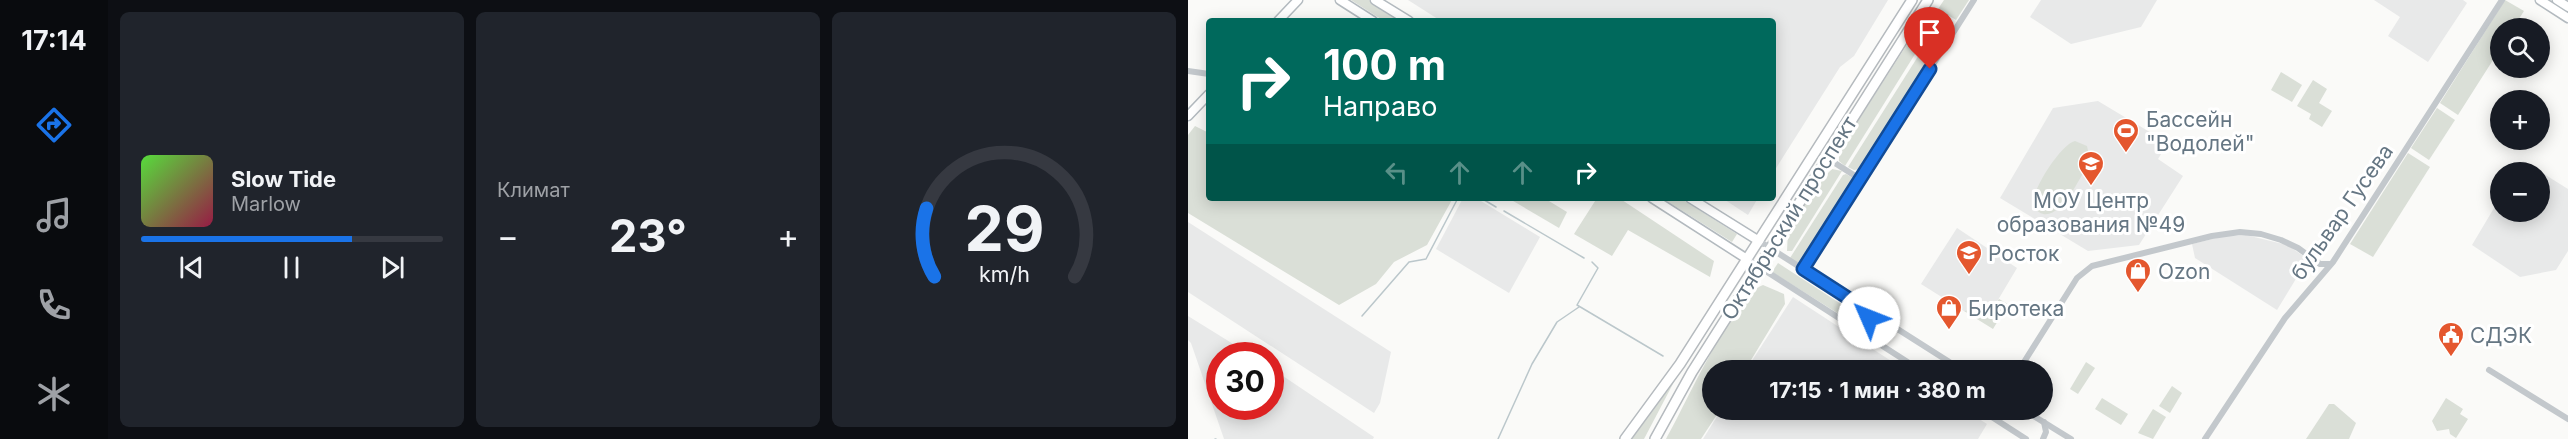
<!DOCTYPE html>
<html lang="ru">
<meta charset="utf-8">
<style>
:root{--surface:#171b24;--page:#20242c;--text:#f1f3f6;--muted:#9ea1a6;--line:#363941;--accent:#1a73e8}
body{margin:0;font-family:Inter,sans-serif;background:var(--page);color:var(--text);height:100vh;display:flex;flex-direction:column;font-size:22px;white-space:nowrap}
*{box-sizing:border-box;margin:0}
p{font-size:20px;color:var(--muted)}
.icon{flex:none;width:33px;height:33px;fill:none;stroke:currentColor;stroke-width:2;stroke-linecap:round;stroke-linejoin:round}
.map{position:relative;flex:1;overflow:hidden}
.panel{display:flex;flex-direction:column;gap:12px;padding:12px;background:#0d0f14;width:1080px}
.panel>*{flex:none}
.guide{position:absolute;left:18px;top:18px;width:570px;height:183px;border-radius:6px;box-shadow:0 3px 15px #0003;background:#00695c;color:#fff;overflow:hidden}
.tools{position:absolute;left:1302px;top:18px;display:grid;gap:12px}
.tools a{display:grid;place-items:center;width:60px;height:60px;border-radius:50%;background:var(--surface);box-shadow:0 3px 15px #0003;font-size:30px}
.speed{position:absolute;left:18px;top:342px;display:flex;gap:12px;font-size:30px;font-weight:700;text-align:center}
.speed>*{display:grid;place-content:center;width:78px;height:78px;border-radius:50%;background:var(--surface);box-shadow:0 3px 15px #0003;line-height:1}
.speed .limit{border:9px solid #d22;background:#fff;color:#111}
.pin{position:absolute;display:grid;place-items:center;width:51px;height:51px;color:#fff;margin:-62px -26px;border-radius:50% 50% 50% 0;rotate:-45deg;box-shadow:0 0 6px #0007}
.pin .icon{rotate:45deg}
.me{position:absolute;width:66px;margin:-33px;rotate:314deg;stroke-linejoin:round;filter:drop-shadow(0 0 4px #0008)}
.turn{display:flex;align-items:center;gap:21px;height:126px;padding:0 18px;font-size:27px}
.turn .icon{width:78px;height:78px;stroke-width:2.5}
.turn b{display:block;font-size:42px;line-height:51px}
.lanes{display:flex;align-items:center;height:57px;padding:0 18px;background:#0003;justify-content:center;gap:30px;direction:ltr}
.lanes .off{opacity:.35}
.big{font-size:45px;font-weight:700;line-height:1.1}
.panel .tile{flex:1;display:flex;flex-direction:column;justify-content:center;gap:9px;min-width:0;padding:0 21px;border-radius:9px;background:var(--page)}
.panel .dial{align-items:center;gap:0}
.dial svg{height:156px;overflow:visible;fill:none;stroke:var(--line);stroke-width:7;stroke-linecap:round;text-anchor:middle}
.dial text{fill:var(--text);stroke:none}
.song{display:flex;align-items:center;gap:18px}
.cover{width:72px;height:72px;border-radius:9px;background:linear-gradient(135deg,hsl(110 70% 55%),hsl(340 70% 35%))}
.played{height:6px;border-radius:3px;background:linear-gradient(90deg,var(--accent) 70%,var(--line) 70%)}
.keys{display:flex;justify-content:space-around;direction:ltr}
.heat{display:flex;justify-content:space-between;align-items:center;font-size:33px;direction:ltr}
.panel .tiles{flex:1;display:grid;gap:12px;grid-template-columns:repeat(3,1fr)}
.trip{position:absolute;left:514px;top:360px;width:351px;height:60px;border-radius:30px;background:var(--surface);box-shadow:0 3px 15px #0003;font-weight:700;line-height:60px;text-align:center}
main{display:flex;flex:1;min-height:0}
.menu{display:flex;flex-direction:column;width:108px;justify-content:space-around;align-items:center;background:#090b0e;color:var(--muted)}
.menu .icon{width:42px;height:42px}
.menu .active{color:var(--accent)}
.menu b{font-size:27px;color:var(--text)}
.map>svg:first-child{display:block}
.built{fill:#e8e9e9}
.green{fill:#dadfd7}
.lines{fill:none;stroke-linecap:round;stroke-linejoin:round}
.stream{stroke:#bbc7cb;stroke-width:1.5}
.secondary-casing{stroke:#b3babf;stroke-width:11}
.primary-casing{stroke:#b5babe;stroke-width:12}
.minor{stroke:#c3c8cc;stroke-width:6}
.secondary{stroke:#fff;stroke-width:8}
.primary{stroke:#fff;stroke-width:9}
.route-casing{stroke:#114b97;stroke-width:15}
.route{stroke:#1a73e8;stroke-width:10}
.labels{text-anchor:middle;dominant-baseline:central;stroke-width:6;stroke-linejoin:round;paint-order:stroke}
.poi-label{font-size:21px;fill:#657683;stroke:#fff;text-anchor:start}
.street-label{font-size:21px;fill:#657683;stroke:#fff}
</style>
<main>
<nav class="menu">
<b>17:14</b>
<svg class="icon active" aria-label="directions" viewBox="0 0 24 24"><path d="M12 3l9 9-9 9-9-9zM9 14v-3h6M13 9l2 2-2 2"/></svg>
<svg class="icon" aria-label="music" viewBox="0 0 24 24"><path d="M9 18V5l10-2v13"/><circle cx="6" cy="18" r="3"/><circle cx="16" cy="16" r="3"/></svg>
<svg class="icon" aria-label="phone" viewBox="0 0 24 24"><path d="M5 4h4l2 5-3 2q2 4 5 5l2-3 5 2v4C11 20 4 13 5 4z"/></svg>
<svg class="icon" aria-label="climate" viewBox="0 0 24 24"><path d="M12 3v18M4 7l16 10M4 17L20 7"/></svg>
</nav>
<section class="panel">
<div class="tiles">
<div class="tile">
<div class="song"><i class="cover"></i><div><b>Slow Tide</b><p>Marlow</p></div></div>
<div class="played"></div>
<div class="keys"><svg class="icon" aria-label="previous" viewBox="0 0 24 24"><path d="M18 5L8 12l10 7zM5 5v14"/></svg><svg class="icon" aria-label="pause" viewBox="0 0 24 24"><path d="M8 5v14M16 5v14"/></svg><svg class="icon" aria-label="next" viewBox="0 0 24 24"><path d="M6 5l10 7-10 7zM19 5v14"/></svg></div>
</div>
<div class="tile"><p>Климат</p>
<div class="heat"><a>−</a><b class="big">23°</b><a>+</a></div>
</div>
<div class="tile dial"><svg viewBox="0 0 100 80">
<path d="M14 69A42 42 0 1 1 86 69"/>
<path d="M14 69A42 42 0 0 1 10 34" stroke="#1a73e8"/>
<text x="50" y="56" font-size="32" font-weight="700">29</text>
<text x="50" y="72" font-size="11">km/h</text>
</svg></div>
</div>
</section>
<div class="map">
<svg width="1380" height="439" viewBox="0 0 1380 439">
<rect width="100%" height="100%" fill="#fafaf8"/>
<!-- built -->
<g class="built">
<polygon points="220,0 700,0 666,56 652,67 585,173 585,21 253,21"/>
<polygon points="853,0 969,0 953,27 883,44 842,17"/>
<polygon points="1186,0 1275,0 1279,3 1240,62 1200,36 1212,17"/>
<polygon points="910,101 980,143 970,159 995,176 951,245 900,251 812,198 865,108"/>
<polygon points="1335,161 1380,189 1380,251 1368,270 1332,277 1284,245 1312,198 1312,212 1352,212 1352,172 1328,172"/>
<polygon points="275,198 288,198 352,237 321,293 248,249"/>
<polygon points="534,198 570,198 560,215"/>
<polygon points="0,222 203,352 192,403 186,413 0,292"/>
<polygon points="769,228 829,268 801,315 790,307 776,311 733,284"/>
<polygon points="1058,235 1099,245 1120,259 1089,310 1007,258 1004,244 1037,236"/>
<polygon points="605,297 717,370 558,370"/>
<polygon points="0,316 63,355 32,356 32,406 82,406 83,368 186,437 185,439 36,439 3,343 0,340"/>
<polygon points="533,410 777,410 799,424 790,439 515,439"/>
</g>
<!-- green -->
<g class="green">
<polygon points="163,0 181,0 214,21 196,21"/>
<polygon points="756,0 781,0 768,20 750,9"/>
<polygon points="1317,0 1336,11 1325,28 1312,28 1312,49 1270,115 1252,103"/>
<polygon points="742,9 748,12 749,19 657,166 651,161 651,150"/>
<polygon points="760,19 765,23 676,165 672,169 666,170 660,167 753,20"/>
<polygon points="1093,72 1114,85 1104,102 1083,90"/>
<polygon points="1125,80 1139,89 1131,103 1144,111 1134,127 1121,119 1123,114 1109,106"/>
<polygon points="1249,108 1267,120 1241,160 1223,148"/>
<polygon points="7,126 21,133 21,198 265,198 239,245 206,262 188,284 151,305 0,213 0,135"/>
<path d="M 887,141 L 899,146 L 902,160 C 893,176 866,236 845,206 C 842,192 873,144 887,141 Z"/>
<polygon points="1220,153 1242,167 1185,257 1162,244"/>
<polygon points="644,169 654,171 604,251 599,251 600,231 632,181"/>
<polygon points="658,174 665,178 665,182 616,261 609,263 602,258 655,175"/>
<polygon points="320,198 356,198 379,212 371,228"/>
<polygon points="409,198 431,198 526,261 522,277 440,230 424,256 386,234"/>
<polygon points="474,198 492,198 549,234 544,242"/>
<polygon points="590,263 673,317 675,325 670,326 584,272"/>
<path d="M 575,285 L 596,294 L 597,304 L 557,370 L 525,370 L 525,410 L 532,410 L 513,439 L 478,439 C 496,408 546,295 575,285 Z"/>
<polygon points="811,299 820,304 805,329 776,311 790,307 801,314"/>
<polygon points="898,362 907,368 890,394 882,389"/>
<polygon points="487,380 456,439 444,439"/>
<polygon points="984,386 994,393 982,413 971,406"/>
<polygon points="914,398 940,414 933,425 907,409"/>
<polygon points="1258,398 1275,409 1272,414 1280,419 1268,438 1262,434 1261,429 1249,431 1244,421"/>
<polygon points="1141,404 1146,404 1168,423 1161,439 1118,439"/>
<polygon points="965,409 978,417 965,439 950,433"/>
</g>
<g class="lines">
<!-- stream -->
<g class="stream">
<polyline points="293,198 308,207"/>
<polyline points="316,211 396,258"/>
<polyline points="404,262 410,268 389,305 475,356"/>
<polyline points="174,316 221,262 238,259 270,198"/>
<polyline points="27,439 28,439"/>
<polyline points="310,439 344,364 369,322 391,307"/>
</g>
<defs>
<g id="secondary">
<polyline points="152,0 185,21"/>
<polyline points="187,0 221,21"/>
<polyline points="1352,0 1380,18"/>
<polyline points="1369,0 1380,7"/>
<polyline points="90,21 110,0"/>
<polyline points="0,116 21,94"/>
<polyline points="464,198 559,259"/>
<polyline points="502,198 571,241"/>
</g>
<g id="primary">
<polyline points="437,439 492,364 724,0"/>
<polyline points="467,439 504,372 740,0"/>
</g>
</defs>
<!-- secondary casing -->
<use href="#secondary" class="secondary-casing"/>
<!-- primary casing -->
<use href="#primary" class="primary-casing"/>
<!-- minor -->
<g class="minor">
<polyline points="0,71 21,74"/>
<polyline points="639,158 672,179"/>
<polyline points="571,241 774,370"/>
<polyline points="559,259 732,370"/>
<polyline points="615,269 786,0"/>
<path d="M 681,338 C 676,327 682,318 693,320"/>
<polyline points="831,370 889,278 904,266 1024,236 1052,232 1073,234 1093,240 1110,248 1132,264 1142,264"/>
<polyline points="1301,370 1380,419"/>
<polyline points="793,410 838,439"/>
<polyline points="836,410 883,439"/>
<polyline points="855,439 858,432 856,422"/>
<polyline points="1017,439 1097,318 1145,262 1314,0"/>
</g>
<!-- secondary -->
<use href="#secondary" class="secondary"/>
<!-- primary -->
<use href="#primary" class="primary"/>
</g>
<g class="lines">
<defs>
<polyline id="route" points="681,318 677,309 615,269 742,69"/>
</defs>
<!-- route casing -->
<use href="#route" class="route-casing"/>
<!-- route -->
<use href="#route" class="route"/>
</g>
<!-- icons -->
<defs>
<symbol id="stadium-pin" viewBox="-11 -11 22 30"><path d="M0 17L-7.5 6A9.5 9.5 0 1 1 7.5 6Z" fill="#e4572e" stroke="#fff"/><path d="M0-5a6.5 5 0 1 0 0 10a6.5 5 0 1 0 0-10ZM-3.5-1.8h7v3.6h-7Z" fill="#fff"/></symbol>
<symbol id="school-pin" viewBox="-11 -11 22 30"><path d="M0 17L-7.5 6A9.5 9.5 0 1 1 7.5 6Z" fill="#e4572e" stroke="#fff"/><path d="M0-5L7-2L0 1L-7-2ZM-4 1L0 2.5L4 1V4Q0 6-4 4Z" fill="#fff"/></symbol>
<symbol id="shop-pin" viewBox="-11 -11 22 30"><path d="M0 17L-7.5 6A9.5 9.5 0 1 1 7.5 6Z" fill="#e4572e" stroke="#fff"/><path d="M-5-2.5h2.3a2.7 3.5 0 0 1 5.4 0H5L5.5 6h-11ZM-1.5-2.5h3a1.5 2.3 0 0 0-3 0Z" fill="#fff"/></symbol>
<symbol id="civic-pin" viewBox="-11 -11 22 30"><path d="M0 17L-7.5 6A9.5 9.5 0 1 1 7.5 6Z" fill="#e4572e" stroke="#fff"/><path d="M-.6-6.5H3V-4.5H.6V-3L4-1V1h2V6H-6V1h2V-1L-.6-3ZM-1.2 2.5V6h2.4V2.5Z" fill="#fff"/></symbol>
</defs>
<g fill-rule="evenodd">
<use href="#stadium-pin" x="923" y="116" width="30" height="40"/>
<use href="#school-pin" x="888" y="149" width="30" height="40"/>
<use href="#school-pin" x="766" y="238" width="30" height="40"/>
<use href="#shop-pin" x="935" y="256" width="30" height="40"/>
<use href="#shop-pin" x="746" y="293" width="30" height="40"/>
<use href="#civic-pin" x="1248" y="320" width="30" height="40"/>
</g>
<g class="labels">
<!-- poi labels -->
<g class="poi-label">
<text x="958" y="119">Бассейн<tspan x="958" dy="24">"Водолей"</tspan></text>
<text x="903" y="200" text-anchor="middle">МОУ Центр<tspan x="903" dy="24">образования №49</tspan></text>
<text x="800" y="253">Росток</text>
<text x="970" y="271">Ozon</text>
<text x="780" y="308">Биротека</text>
<text x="1282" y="335">СДЭК</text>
</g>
<!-- street labels -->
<g class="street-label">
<text transform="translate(1154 212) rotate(-55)">бульвар Гусева</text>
<text transform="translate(601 218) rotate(-58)">Октябрьский проспект</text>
</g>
</g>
</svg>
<div class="tools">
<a><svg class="icon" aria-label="search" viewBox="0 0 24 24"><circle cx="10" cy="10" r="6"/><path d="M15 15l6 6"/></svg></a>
<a>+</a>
<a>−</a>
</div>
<div class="speed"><div class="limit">30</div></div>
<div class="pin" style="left:742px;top:69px;background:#d93025"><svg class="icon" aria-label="arrive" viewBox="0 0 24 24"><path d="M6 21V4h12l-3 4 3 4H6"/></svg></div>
<svg class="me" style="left:681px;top:318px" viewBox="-20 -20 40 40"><circle r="19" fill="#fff"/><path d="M0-13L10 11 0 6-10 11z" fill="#1a73e8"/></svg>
<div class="trip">17:15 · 1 мин · 380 m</div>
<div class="guide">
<div class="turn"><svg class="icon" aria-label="right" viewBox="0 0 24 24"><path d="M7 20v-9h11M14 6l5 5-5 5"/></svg><div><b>100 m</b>Направо</div></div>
<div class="lanes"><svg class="icon off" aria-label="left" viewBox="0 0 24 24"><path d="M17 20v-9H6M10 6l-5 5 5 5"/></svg><svg class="icon off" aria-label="ahead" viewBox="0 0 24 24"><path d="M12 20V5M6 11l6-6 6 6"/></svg><svg class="icon off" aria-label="ahead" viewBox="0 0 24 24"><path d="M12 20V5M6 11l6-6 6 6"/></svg><svg class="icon" aria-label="right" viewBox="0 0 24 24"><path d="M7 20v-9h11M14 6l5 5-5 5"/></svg></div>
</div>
</div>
</main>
